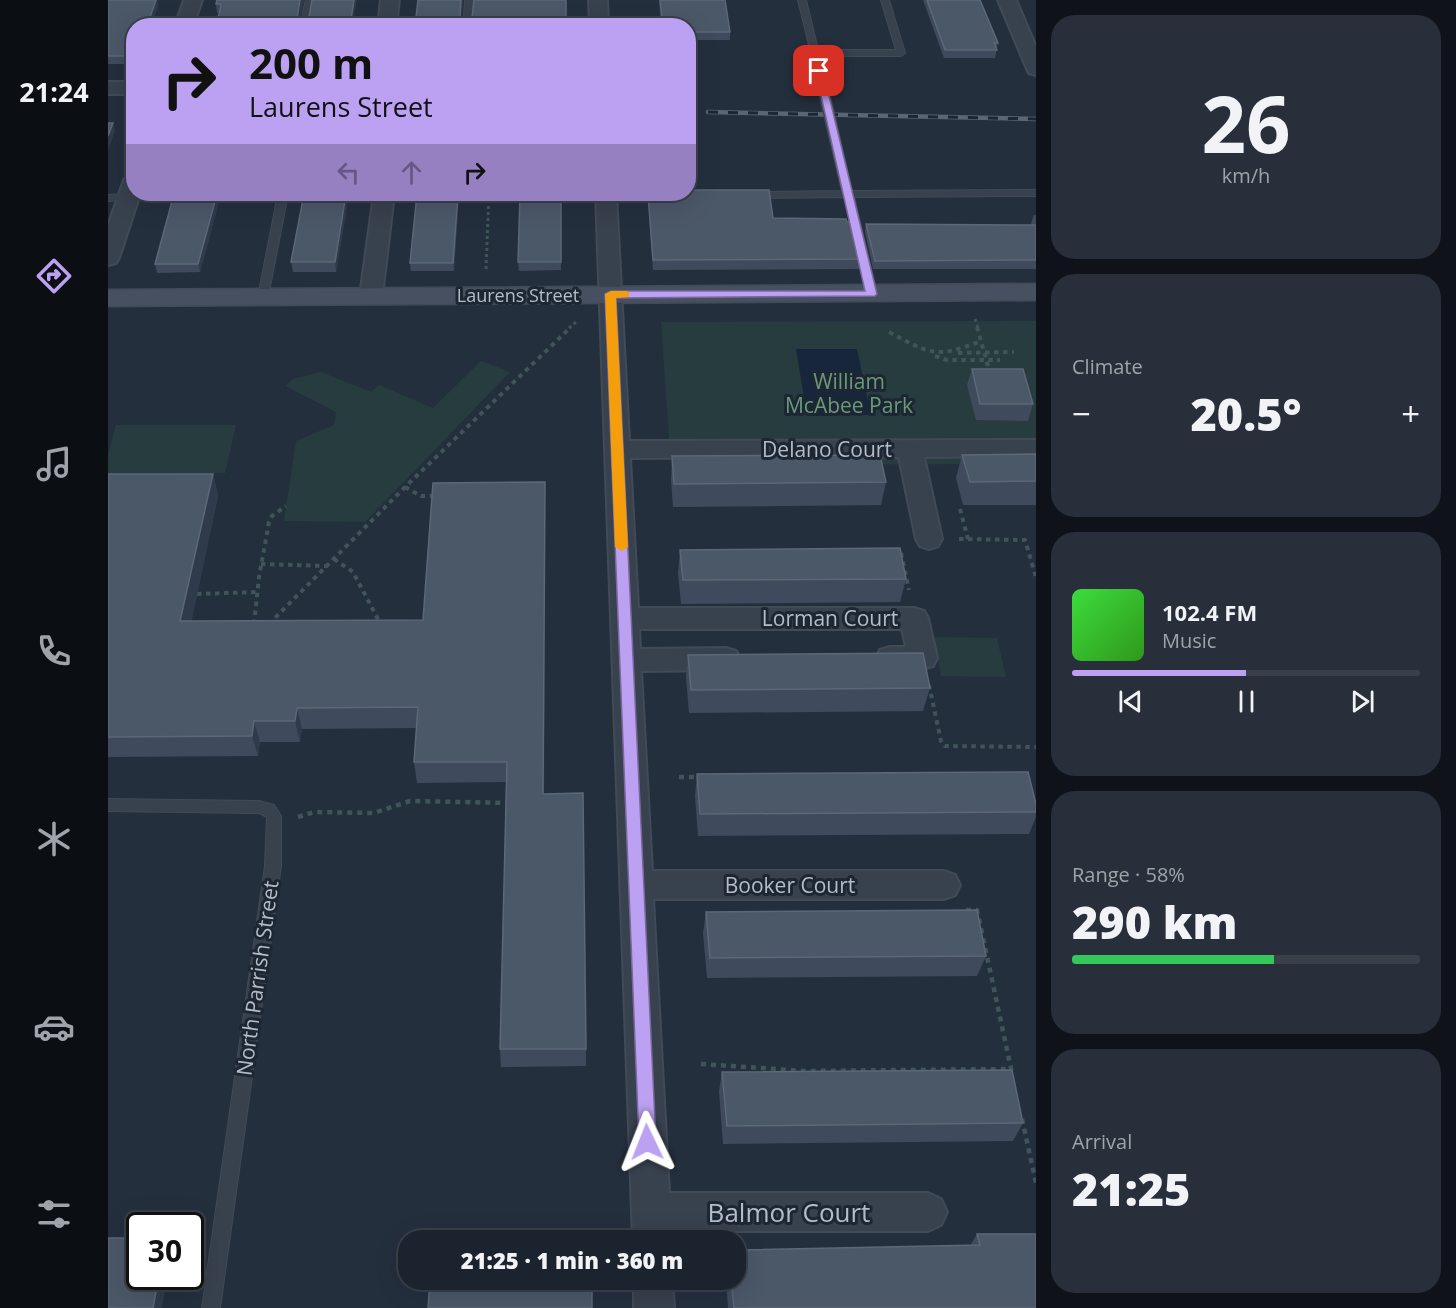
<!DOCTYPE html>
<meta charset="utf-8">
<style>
:root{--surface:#1b232e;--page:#282f3a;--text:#f1f3f6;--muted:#a0a4aa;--line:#39404a;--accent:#bca0f2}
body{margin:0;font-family:"Open Sans",sans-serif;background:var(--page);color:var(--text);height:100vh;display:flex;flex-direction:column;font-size:22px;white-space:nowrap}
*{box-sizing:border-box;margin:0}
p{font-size:20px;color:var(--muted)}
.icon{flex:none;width:33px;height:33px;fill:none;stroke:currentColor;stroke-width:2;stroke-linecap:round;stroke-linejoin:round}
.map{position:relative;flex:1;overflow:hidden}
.drawer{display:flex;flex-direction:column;gap:15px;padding:15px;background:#0f1319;width:420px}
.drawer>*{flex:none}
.top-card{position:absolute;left:18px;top:18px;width:570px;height:183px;border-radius:24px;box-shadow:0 6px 24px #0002,0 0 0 2px var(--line);background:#bca0f2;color:#111;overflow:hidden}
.speed{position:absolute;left:18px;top:1212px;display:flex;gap:12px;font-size:30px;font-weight:700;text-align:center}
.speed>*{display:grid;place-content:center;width:78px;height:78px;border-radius:50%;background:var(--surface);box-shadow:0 6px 24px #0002,0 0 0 2px var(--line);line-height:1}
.speed .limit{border:3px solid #111;border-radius:9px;background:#fff;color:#111}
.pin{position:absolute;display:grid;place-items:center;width:51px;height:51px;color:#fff;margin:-26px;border-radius:12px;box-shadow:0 3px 9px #0006}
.me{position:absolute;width:66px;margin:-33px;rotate:358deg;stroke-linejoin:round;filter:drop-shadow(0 0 4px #0008)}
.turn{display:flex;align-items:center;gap:21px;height:126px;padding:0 24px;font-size:27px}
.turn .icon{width:78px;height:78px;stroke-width:2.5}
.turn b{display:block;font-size:42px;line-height:51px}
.lanes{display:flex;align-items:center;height:57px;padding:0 24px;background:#0003;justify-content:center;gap:30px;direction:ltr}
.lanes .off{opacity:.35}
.big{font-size:45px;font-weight:800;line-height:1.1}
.drawer .widget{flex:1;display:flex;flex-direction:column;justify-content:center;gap:9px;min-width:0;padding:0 21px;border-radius:24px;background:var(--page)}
.drawer .dial{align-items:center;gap:0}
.dial b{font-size:78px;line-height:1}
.song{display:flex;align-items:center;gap:18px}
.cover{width:72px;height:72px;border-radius:9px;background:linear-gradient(135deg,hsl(120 70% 55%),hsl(110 70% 35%))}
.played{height:6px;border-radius:3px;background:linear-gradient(90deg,var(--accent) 50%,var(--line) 50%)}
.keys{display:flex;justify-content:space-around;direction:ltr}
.heat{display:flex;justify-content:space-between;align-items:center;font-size:33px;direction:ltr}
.charge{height:9px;border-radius:4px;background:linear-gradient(90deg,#34c759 58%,var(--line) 0)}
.trip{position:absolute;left:290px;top:1230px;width:348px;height:60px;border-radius:24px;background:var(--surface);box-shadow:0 6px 24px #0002,0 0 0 2px var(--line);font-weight:800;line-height:60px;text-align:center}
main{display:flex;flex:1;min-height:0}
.tab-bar{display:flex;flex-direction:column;width:108px;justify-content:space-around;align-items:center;background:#0b0e12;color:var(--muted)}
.tab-bar .icon{width:42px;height:42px}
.tab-bar .current{color:var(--accent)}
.tab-bar b{font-size:27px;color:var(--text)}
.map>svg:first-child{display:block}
.green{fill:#263c3f}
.water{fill:#17263c}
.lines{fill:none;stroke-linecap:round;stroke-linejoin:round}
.lane-casing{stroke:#414a57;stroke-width:2}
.street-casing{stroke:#414a57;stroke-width:4}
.secondary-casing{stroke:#414a57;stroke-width:3}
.path-far2{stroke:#3f5557;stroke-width:3;stroke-dasharray:3 3;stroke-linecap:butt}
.path-far1{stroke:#3f5557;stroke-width:4;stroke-dasharray:4.5 4.5;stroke-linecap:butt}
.path{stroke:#3f5557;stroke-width:4.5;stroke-dasharray:5 5;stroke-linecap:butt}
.lane{fill:#38414e;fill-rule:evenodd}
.street{fill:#38414e;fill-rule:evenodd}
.secondary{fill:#465061;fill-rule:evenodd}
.rail-casing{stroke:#5a6575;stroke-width:4.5}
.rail{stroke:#1d2633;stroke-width:3;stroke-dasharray:10;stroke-linecap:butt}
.lane-bridge-casing{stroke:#414a57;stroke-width:12;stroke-linecap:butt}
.lane-bridge{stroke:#38414e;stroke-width:10}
.wall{fill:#3f4b5c}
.shaded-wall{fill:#2f3b4b}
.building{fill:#4b5868;stroke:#5c6777;stroke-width:1.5}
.route{fill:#bca0f2;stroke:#7a689d;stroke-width:1.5}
.slow{fill:#f59e0b}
.labels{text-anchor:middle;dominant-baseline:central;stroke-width:6;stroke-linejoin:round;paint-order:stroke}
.far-street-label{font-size:18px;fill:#b4bcc9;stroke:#1d2633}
.park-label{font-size:21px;fill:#6b9a76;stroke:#1d2633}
.street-label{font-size:21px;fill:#b4bcc9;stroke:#1d2633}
.near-street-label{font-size:26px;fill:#b4bcc9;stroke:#1d2633}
</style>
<main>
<nav class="tab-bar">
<b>21:24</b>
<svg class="icon current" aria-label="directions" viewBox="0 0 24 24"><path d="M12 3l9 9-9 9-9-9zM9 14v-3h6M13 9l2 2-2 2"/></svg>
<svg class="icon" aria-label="music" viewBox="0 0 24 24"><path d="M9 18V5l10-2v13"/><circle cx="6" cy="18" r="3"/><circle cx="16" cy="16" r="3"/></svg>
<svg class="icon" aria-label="phone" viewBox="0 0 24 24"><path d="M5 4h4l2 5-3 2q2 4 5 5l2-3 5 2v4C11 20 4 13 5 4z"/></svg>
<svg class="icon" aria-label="climate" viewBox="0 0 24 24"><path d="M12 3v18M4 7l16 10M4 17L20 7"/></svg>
<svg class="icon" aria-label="car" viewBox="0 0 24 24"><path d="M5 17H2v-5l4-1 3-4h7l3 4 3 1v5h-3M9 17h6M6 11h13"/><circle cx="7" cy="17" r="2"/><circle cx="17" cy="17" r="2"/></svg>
<svg class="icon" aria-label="filters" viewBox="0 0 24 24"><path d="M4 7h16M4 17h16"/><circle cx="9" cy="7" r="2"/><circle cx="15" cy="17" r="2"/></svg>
</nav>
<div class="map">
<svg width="928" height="1308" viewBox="0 0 928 1308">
<rect width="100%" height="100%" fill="#242f3e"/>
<!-- green -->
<g class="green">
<polygon points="928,321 928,464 563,465 553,322"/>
<polygon points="373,361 402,372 257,522 176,521 188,441 226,425 228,412 177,386 185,379 213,372 263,392 271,385 325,408"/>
<polygon points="8,425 128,425 117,473 0,474 0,455"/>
<polygon points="826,637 889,638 898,677 833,676"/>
</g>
<!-- water -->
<polygon class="water" points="688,349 749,349 763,415 699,416"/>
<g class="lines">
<defs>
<g id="lane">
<polygon points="198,0 206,0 200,26 192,26"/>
<polygon points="357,0 365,0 363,26 355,26"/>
<polygon points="690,0 698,0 710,50 788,50 773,0 781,0 797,53 793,56 712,56 715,71 708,73"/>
<polygon points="728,141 733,144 744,191 928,190 928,196 746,197 769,294 764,297 760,296 736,197 644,198 639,195 644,192 734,191 723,144"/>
<polygon points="20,194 25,197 24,199 0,201 0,195"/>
<polygon points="170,194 180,194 160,297 155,300 150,297"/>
<polygon points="496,194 560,194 561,195 556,198 498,199 493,196"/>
<polygon points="0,799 151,801 166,805 173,816 173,866 112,1308 94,1308 157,866 159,817 151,813 0,811"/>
</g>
<g id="street">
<polygon points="76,0 94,0 85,26 67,26"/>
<polygon points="273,0 291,0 288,26 270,26"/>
<polygon points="481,0 499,0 500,26 482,26"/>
<polygon points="890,0 908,0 928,47 928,75 921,73 919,69"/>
<rect x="0" y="82" width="26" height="12"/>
<polygon points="26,174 26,194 32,194 11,258 8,263 0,265 0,226 16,180 19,176"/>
<polygon points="266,194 286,194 274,296 271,301 263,303 255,301 252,296"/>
<path d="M 488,194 L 508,194 L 521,441 L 928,440 L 928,456 L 816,457 L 834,539 L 830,546 L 821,549 L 812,546 L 808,539 L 791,457 L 522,458 L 530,608 L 806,608 L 816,611 L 820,618 L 829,658 L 825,666 C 809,671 788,671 772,666 L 768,658 L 772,650 L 782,647 L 798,647 L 794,629 L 531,629 L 532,649 L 618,648 L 628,651 L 632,659 L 628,667 L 618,670 L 533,671 L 544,871 L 836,871 L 847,875 L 852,885 L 847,895 L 836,899 L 545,899 L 561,1193 L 820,1193 L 833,1199 L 839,1212 L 833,1225 L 820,1231 L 563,1231 L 563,1240 L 525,1240 Z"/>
<polygon points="526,1280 564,1280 566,1308 526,1308"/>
</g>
<polygon id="secondary" points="928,284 928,300 0,306 0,290"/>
</defs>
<!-- lane casing -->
<use href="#lane" class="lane-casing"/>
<!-- street casing -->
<use href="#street" class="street-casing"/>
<!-- secondary casing -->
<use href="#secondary" class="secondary-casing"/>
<!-- path-far2 -->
<g class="path-far2">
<polyline points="378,269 381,194"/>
<polyline points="867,319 870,328"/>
<polyline points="461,328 468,322"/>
</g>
<!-- path-far1 -->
<g class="path-far1">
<polyline points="869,327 880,366"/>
<path d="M 781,332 C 822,354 828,359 873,341"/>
<polyline points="850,353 906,352"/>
<polyline points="827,356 839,360 892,360"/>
<polyline points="297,487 313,496 327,496"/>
<polyline points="852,509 860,539"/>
<polyline points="851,539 917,540 928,577"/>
<polyline points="793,553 801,590"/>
<polyline points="226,559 245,572 272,623"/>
<polyline points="153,564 219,566"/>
<polyline points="89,594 150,592"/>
<polyline points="146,624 151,577 161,522 164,516 178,506"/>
<polyline points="161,624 297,487 463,327"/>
<polyline points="821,685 833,741 837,746 928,747"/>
</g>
<!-- path -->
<g class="path">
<polyline points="571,777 591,777"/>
<polyline points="190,817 206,812 266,813 302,801 402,803"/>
<polyline points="858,910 869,910 904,1073"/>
<polyline points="593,1064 697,1071 903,1069"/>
<polyline points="914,1119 928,1183"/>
</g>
<!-- lane -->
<use href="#lane" class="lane"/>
<!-- street -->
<use href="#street" class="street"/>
<!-- secondary -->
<use href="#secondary" class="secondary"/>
<defs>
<polyline id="rail" points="600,112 928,119"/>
</defs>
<!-- rail casing -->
<use href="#rail" class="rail-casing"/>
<!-- rail -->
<use href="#rail" class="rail"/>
<defs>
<polyline id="lane-bridge" points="711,71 728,144"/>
</defs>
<!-- lane-bridge casing -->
<use href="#lane-bridge" class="lane-bridge-casing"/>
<!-- lane-bridge -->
<use href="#lane-bridge" class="lane-bridge"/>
</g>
<!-- wall -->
<g class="wall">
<polygon points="0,0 50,0 49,2 50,6 43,26 26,26 26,64 0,64"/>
<polygon points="196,0 192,18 244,26 109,13 108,4"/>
<polygon points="551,0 617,0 622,32 622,40 580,40 580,26 553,26"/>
<polygon points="815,0 872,0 890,43 887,58 836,58"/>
<polygon points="66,194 113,194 92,272 49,273 47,264"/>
<polygon points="196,194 241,194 228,272 185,272 183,262"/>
<polygon points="309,194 351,194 346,271 303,271 302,263"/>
<polygon points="453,194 453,270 411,271 410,262"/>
<polygon points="540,194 665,218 753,259 751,269 545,270 540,201"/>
<polygon points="926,215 928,215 928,269 765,269 757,232 758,224 924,225 923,223"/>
<polygon points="864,369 925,404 920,421 868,420 859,385"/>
<polygon points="928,454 928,505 855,505 848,478 854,455"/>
<polygon points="564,456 778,482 773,505 565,507 563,480"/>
<polygon points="0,474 105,474 110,496 83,621 315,620 437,482 436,794 478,1049 478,1066 393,1067 392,1049 398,782 309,783 306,762 308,728 194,729 192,742 152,742 150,756 0,757"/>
<polygon points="572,550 798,579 792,602 573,604 570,573"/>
<polygon points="580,655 822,688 815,711 581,713 578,677"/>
<polygon points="589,774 928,804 928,817 921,834 590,836 587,796"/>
<polygon points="598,912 878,956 869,976 599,978 595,933"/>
<polygon points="614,1072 915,1123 905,1141 615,1144 611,1091"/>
<polygon points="869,1234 928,1308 620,1308 618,1280 627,1280 862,1246"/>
</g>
<!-- shaded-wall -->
<g class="shaded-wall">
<polygon points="46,0 50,0 49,2 50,6 43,26 39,26"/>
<polygon points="192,0 196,0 191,26 189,18"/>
<polygon points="246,0 249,0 244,26 242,26"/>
<polygon points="353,0 355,0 353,26 352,16"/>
<polygon points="5,123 7,131 0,150 0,136"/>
<polygon points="109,194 113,194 92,272 90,264"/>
<polygon points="238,194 241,194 228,272 227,262"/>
<polygon points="350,194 351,194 346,271 345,263"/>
<polygon points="105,474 110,496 79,643 72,621"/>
<polygon points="437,482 437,504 436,814 435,794"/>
<polygon points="189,708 194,729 192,742 187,721"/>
<polygon points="146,721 152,742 150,756 144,736"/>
<polygon points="51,1276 60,1276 54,1308 45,1308"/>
</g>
<!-- building -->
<g class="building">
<polygon points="0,0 48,0 39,26 26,26 26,56 0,56"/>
<polygon points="109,0 192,0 189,18 201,17 204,0 246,0 242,26 107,26 112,11 113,4 108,4"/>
<polygon points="310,0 353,0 352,16 354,19 364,18 366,0 458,0 458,26 307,26"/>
<polygon points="552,0 617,0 622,32 580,32 580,26 555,26"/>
<polygon points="819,0 872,0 890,43 886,43 889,50 837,50"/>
<polygon points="0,123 5,123 0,136"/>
<polygon points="580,190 661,190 665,218 738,219 739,222 744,222 753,259 545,260 540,194 580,194"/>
<polygon points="66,194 109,194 90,264 47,264"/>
<polygon points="196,194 238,194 227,262 183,262"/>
<polygon points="309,194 350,194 345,263 302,263"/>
<polygon points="412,194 453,194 453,262 410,262"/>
<polygon points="758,224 928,225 928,260 767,261"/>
<polygon points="864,369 915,369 925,404 872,404"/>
<polygon points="928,454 928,481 862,482 854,455"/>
<polygon points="772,455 778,482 566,484 564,456"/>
<polygon points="0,474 105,474 72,621 315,620 325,483 437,482 435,794 475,793 478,1049 392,1049 399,762 306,762 310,707 189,708 187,721 146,721 144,736 0,737"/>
<polygon points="792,548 798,579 575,580 572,550"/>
<polygon points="815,653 822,688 583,690 580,655"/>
<polygon points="920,772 928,804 928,812 592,814 589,774"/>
<polygon points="869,910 878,956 602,958 598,912"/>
<polygon points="904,1070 915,1123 619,1126 614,1072"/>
<polygon points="869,1234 928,1234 928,1308 626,1308 623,1280 627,1280 627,1250 872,1245"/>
<polygon points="0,1238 32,1238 32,1276 51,1276 45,1308 0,1308"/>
<polygon points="322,1280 484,1280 484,1308 320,1308"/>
</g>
<!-- route -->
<polygon class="route" points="707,69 715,71 769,294 767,296 508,298 548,1142 546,1148 539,1151 533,1148 531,1142 497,294 503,291 757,291"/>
<!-- slow -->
<polygon class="slow" points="518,291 521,292 521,297 508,298 520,547 514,551 507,547 497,294 503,291"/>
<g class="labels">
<!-- far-street labels -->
<g class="far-street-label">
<text x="410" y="295">Laurens Street</text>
</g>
<!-- park labels -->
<g class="park-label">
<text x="741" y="381">William<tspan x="741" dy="24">McAbee Park</tspan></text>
</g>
<!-- street labels -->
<g class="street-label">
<text x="719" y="449">Delano Court</text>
<text x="722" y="618">Lorman Court</text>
<text x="682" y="885">Booker Court</text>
<text transform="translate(149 978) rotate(-82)">North Parrish Street</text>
</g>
<!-- near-street labels -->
<g class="near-street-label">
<text x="681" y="1212">Balmor Court</text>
</g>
</g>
</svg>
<div class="speed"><div class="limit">30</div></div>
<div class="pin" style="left:711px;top:71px;background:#d93025"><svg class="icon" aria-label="arrive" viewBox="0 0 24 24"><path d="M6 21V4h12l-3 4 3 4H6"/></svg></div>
<svg class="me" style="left:539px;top:1142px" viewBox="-20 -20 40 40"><path d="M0-17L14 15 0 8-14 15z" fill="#bca0f2" stroke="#fff" stroke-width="4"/></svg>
<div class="trip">21:25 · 1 min · 360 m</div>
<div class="top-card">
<div class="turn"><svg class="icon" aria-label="right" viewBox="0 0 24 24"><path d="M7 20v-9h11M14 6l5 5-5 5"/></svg><div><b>200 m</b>Laurens Street</div></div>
<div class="lanes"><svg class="icon off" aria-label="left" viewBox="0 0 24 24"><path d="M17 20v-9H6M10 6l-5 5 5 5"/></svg><svg class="icon off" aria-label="ahead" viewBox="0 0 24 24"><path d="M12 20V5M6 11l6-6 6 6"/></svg><svg class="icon" aria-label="right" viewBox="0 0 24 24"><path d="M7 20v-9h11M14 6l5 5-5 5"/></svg></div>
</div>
</div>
<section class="drawer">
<div class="widget dial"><b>26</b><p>km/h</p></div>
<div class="widget"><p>Climate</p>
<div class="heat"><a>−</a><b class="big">20.5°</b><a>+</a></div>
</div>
<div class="widget">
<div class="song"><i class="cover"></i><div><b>102.4 FM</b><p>Music</p></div></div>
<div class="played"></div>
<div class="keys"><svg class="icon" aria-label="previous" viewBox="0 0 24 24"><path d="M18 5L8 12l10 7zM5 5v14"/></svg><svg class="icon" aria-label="pause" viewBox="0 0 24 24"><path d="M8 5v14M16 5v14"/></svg><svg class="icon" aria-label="next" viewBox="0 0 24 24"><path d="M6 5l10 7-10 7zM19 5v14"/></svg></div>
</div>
<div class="widget"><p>Range · 58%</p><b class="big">290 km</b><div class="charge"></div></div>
<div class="widget"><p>Arrival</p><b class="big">21:25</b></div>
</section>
</main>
